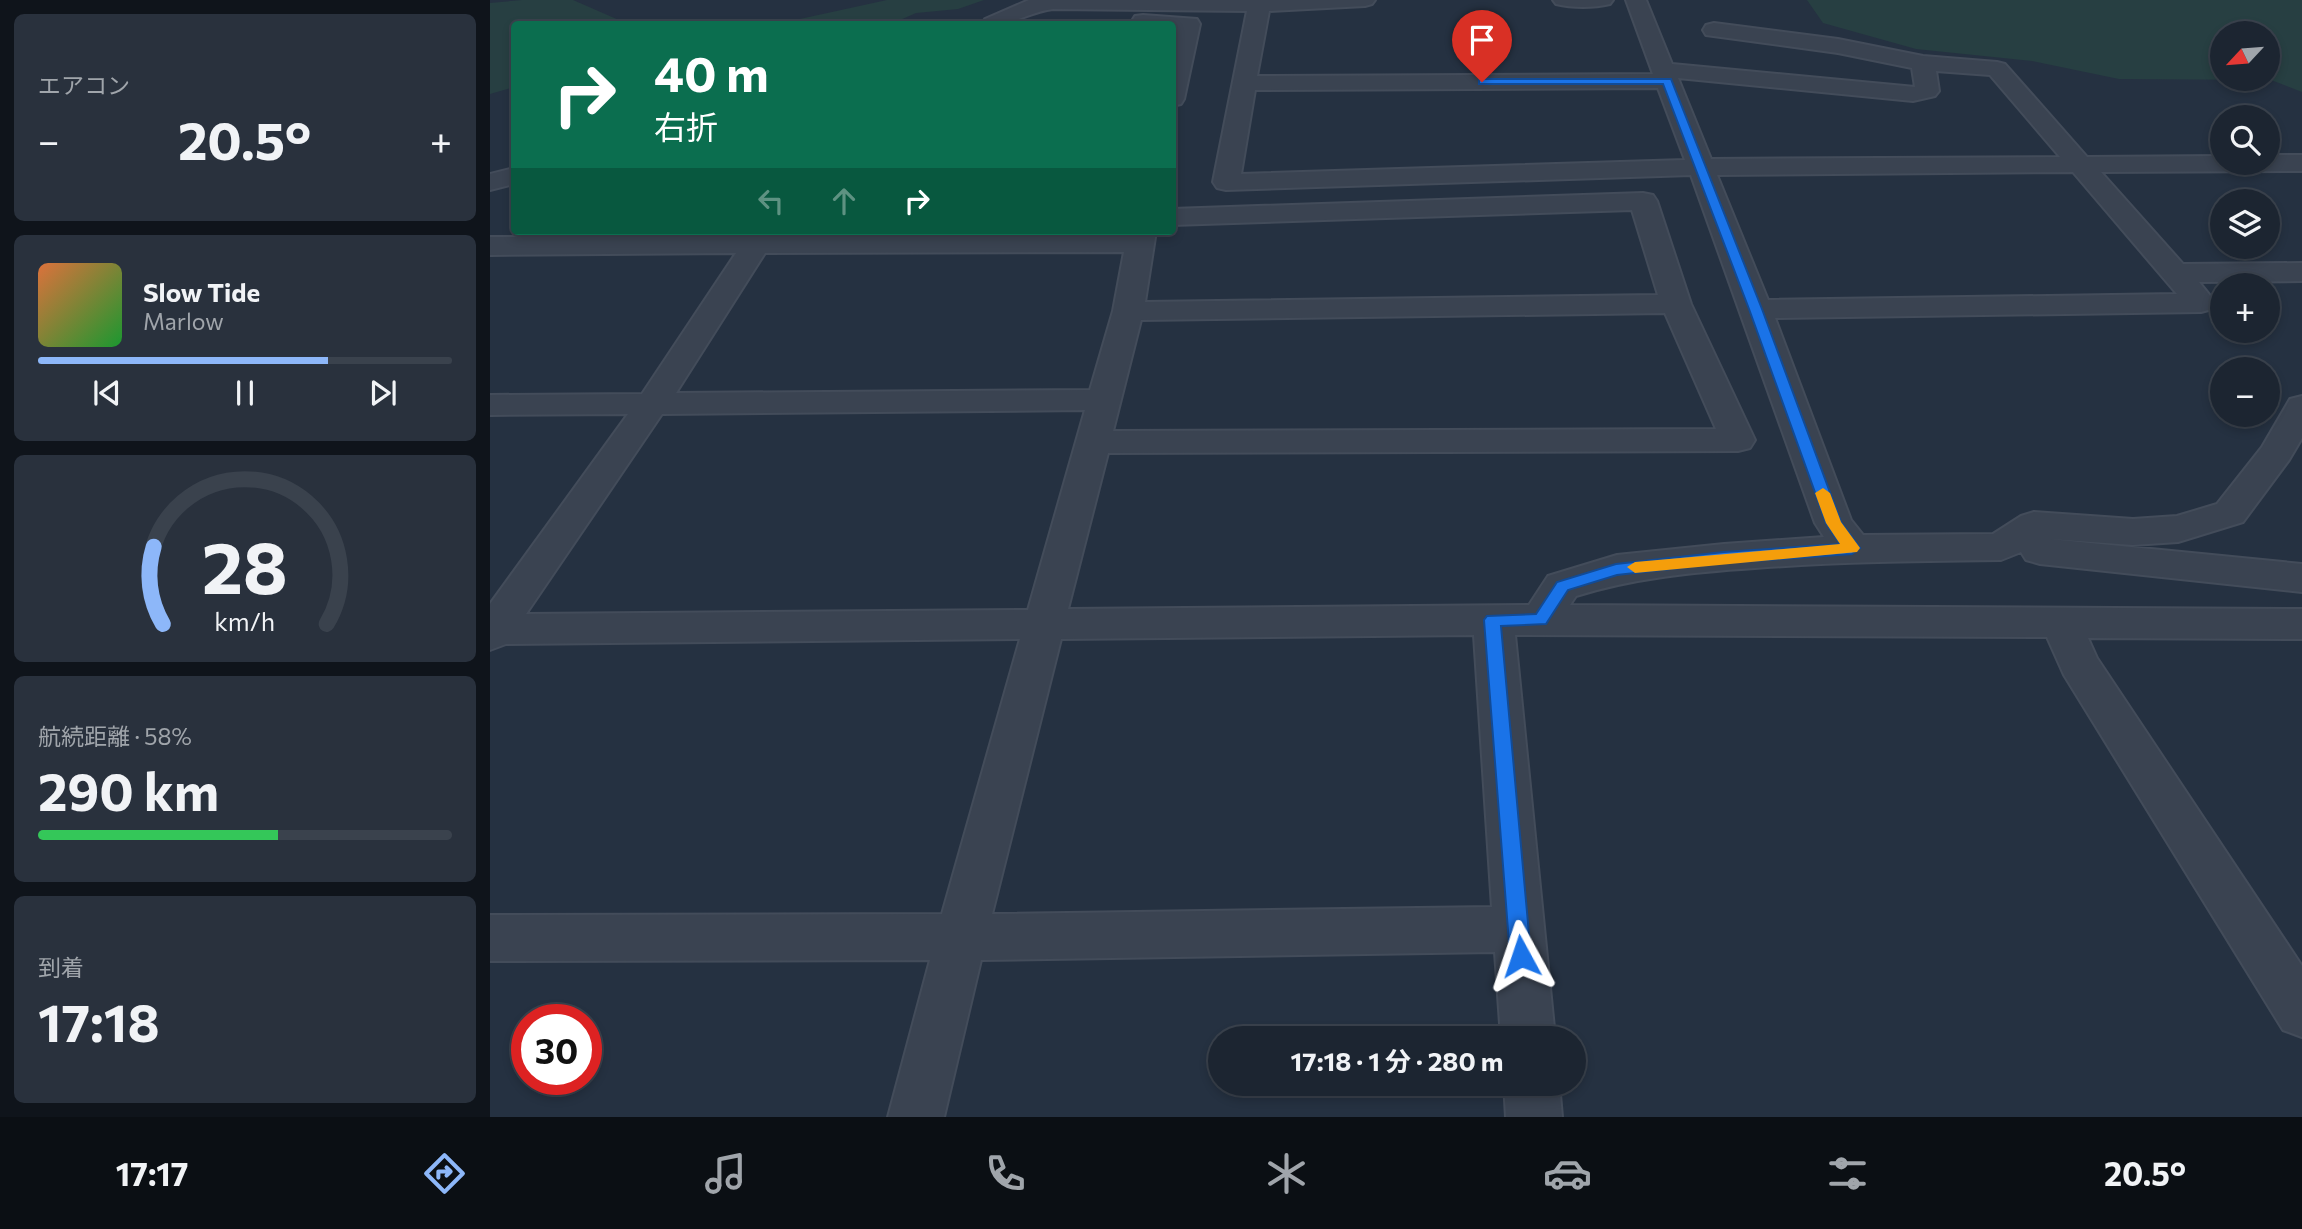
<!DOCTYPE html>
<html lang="ja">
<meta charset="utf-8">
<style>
:root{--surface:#1c2531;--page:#29313d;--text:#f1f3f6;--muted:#a0a5ab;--line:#3a424d;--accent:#8db7f9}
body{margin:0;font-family:Commissioner,"Noto Sans JP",sans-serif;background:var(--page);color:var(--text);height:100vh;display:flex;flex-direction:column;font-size:26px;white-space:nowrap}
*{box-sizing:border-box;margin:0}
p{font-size:23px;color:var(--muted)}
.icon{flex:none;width:38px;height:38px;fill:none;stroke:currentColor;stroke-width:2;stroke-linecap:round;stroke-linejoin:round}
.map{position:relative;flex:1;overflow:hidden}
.panel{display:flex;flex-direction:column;gap:14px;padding:14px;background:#0f141b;width:490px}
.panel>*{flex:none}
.banner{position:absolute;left:21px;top:21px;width:665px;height:214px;border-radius:7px;box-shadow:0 4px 10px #0003,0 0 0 2px var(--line);background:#0b6e4f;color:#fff;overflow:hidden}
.needle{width:46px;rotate:244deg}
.buttons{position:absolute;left:1720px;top:21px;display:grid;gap:14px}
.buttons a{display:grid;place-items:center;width:70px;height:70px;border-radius:50%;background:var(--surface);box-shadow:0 4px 10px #0003,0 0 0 2px var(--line);font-size:35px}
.speed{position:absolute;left:21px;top:1004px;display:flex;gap:14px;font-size:35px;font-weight:700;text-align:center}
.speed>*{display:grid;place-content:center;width:91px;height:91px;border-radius:50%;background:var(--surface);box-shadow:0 4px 10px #0003,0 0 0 2px var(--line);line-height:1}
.speed .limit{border:10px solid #d22;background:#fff;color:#111}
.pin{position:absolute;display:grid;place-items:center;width:60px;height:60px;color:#fff;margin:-72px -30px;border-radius:50% 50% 50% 0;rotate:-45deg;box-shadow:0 0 7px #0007}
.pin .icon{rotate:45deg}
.me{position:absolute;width:77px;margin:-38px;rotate:355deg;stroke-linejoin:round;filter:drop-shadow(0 0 5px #0008)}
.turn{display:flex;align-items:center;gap:24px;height:147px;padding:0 28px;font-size:32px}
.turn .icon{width:91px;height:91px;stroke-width:2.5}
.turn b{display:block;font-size:49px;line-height:60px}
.lanes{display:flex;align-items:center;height:66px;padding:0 28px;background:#0003;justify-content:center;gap:35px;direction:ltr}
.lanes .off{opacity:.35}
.big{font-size:52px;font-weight:700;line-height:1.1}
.panel .tile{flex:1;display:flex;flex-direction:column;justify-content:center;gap:10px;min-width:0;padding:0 24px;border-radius:10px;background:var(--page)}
.panel .dial{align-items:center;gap:0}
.dial svg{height:182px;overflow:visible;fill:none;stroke:var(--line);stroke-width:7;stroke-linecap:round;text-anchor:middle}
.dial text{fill:var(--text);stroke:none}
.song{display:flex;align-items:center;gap:21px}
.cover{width:84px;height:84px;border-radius:10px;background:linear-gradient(135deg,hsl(20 70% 55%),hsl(130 70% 35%))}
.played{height:7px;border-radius:4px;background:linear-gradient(90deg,var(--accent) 70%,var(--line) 70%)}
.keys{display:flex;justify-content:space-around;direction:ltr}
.heat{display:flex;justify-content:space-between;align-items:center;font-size:38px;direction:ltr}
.charge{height:10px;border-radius:5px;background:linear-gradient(90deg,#34c759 58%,var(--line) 0)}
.trip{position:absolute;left:718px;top:1026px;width:378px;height:70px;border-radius:35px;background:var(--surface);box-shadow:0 4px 10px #0003,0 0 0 2px var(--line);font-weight:700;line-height:70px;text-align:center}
.tab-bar{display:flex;height:112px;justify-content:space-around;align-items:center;background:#0b0f14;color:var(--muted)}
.tab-bar .icon{width:49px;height:49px}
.tab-bar .on{color:var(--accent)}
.tab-bar b{font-size:32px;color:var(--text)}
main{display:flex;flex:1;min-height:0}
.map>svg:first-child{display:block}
.green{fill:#273f42;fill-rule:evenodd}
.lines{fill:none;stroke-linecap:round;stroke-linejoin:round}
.minor-casing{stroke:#434c5a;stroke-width:4}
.minor{fill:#3a4351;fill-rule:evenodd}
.route{fill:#1a73e8;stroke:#114b97;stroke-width:2}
.slow{fill:#f59e0b}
</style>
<main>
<section class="panel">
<div class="tile"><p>エアコン</p>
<div class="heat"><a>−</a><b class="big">20.5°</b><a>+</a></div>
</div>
<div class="tile">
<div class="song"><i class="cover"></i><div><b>Slow Tide</b><p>Marlow</p></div></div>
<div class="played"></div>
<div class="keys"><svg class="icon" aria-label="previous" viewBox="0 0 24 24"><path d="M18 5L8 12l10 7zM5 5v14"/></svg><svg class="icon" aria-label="pause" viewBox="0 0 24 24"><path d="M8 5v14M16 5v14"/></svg><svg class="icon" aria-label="next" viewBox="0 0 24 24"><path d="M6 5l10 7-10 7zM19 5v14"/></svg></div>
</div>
<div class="tile dial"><svg viewBox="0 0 100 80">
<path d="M14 69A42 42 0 1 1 86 69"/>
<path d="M14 69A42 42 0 0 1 10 35" stroke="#8db7f9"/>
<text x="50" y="56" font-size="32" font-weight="700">28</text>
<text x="50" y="72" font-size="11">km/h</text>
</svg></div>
<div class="tile"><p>航続距離 · 58%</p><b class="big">290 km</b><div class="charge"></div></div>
<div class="tile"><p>到着</p><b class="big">17:18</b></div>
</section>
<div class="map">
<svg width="1812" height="1117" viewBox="0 0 1812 1117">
<rect width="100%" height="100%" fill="#253141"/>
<!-- green -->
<g class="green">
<polygon points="32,0 83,0 138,24 24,24 24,87 0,94 0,3"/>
<polygon points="397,0 494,0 468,9 426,13 401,24 287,24"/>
<path d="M 1317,0 L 1812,0 L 1812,92 L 1781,80 L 1629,79 L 1542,61 L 1426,49 L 1333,23 ZM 1732,33 L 1778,33 L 1778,79 L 1732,79 Z"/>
</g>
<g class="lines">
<defs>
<g id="minor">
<path d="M 539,0 L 885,0 L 882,4 L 875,6 L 779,11 L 767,76 L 1163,74 L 1136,0 L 1156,0 L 1182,64 L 1425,87 L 1422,68 L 1348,53 L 1216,35 L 1213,30 L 1216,25 L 1224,23 L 1348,39 L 1433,56 L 1507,62 L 1515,64 L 1597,157 L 1732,156 L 1732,163 L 1778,163 L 1778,155 L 1812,155 L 1812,171 L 1611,172 L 1693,264 L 1812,263 L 1812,281 L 1709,282 L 1726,303 L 1722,309 L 1711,312 L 1285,318 L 1361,520 L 1373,535 L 1503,534 L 1531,516 L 1544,512 L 1643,519 L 1687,516 L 1727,504 L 1772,447 L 1800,399 L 1812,396 L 1812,438 L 1799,460 L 1753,522 L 1688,542 L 1643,545 L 1560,539 L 1812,564 L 1812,592 L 1550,564 L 1536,560 L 1531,552 L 1511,560 C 1429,561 1347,562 1265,568 C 1204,572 1144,578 1086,596 L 1080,605 L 1812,609 L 1812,639 L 1598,638 L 1607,658 L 1812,966 L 1812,1037 L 1793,1030 L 1574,675 L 1557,637 L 1025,635 L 1065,1038 L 1011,1038 L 1005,952 L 491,960 L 454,1117 L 398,1117 L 440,960 L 0,961 L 0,915 L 452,914 L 530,639 L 16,644 L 0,650 L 0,604 L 138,414 L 0,415 L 0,395 L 152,394 L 246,253 L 0,255 L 0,237 L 257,236 L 261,231 L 289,231 L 286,236 L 637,234 L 638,231 L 666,231 L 655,302 L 1168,295 L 1142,210 L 682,225 L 682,209 L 1153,193 L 1163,195 L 1167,201 L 1201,304 L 1265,440 L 1260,448 L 1248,451 L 618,453 L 578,609 L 1039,605 L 1058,576 L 1127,555 L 1234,544 L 1334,537 L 1325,523 L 1201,175 L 736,190 L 727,188 L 723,182 L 757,11 L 563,9 C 534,13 524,27 492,24 L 495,19 ZM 1446,71 L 1500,75 L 1570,157 L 1221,159 L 1188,78 L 1423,101 L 1445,96 L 1449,91 ZM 1168,88 L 1195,160 L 751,174 L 765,90 ZM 1583,172 L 1687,294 L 1278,300 L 1227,175 ZM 634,252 L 623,311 L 600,390 L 186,393 L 275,253 ZM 1175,313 L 1226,429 L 623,431 L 651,320 ZM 595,410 L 538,610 L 36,614 L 172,414 ZM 984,635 L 1002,907 L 502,914 L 571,639 Z"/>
<path d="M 1063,0 L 1123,0 L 1120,4 C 1104,8 1082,8 1066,4 Z"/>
<polygon points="653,15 707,19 710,24 694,99 691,104 682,106 682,47 687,30 682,29 682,24 645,24 642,21 645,16"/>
<polygon points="24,168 24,184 0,190 0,174"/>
<polygon points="1014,1083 1069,1083 1072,1117 1016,1117"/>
</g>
</defs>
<!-- minor casing -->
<use href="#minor" class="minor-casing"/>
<!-- minor -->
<use href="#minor" class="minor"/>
</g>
<!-- route -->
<polygon class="route" points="992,79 1181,79 1272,309 1351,522 1370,548 1362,554 1234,563 1127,575 1078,590 1056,624 1011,626 1041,956 1038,963 1031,966 1023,963 1020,956 994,620 997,616 1046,614 1067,582 1126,564 1234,552 1350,544 1336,523 1259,309 1173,84 989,84 989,80"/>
<!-- slow -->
<polygon class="slow" points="1333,488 1340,493 1351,522 1370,548 1367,552 1145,573 1137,567 1145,562 1350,544 1336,523 1325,493"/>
</svg>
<div class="buttons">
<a><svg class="needle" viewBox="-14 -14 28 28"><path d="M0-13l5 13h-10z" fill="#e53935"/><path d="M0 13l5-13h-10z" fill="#a0a5ab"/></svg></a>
<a><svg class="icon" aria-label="search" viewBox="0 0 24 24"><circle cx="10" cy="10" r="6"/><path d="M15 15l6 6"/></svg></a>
<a><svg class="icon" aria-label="layers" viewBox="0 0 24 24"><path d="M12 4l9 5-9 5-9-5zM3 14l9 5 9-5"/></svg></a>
<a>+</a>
<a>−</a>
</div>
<div class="speed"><div class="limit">30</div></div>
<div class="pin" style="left:992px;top:82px;background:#d93025"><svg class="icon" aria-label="arrive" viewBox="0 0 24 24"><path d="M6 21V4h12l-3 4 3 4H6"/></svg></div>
<svg class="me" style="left:1031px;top:956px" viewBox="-20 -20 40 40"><path d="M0-17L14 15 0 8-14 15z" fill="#1a73e8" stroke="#fff" stroke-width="4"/></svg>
<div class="trip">17:18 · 1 分 · 280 m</div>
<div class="banner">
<div class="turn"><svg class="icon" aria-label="right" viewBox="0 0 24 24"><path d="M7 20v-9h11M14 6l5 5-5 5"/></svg><div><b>40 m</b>右折</div></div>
<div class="lanes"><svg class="icon off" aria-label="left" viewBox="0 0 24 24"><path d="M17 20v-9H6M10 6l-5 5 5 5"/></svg><svg class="icon off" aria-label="ahead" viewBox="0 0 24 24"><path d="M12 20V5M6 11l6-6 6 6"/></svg><svg class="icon" aria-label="right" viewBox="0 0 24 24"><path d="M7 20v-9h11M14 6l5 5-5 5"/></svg></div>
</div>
</div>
</main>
<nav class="tab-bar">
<b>17:17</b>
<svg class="icon on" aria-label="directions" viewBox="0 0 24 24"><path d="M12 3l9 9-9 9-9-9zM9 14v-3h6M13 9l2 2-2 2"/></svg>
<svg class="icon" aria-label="music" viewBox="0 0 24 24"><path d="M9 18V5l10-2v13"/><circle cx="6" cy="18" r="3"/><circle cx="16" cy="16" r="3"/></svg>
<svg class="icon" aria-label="phone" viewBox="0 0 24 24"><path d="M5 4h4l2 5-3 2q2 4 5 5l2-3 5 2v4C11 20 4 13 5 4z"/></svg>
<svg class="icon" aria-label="climate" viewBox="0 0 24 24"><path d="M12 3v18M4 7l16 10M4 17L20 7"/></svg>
<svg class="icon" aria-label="car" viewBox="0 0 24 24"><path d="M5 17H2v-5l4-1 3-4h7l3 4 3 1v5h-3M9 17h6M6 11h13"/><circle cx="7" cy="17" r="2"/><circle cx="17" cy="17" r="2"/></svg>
<svg class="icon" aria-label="filters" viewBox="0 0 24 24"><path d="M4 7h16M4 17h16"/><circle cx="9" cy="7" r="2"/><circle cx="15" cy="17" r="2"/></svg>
<b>20.5°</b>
</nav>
